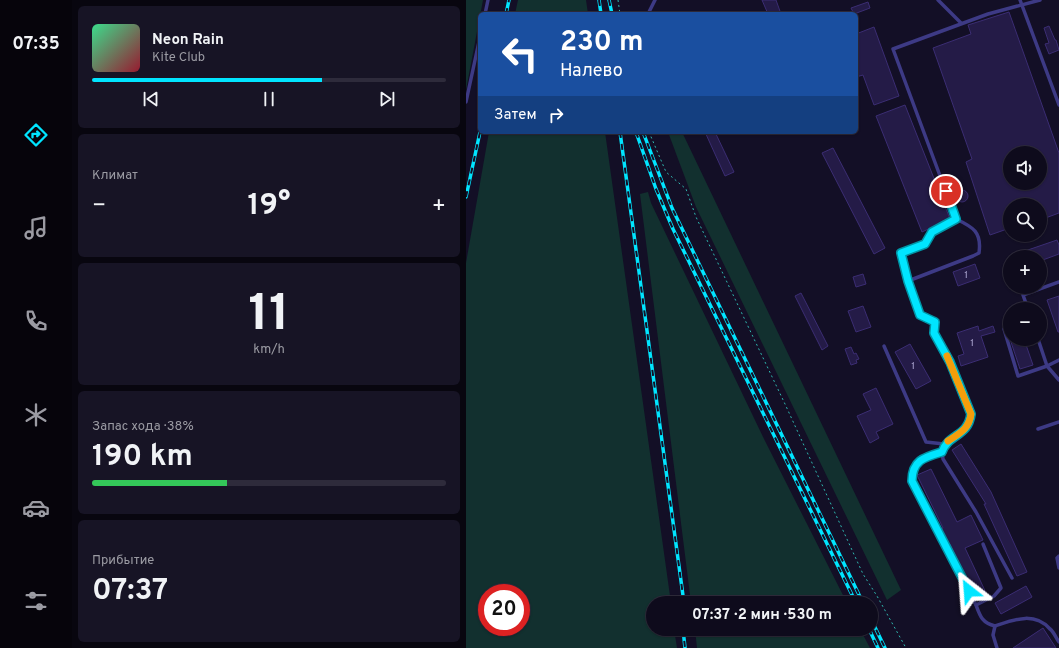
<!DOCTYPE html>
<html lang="ru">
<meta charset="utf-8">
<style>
:root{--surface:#0e0b1c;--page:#171425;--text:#f1f3f6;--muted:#9b9ba3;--line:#2e2b3b;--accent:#00e5ff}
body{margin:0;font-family:Overpass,sans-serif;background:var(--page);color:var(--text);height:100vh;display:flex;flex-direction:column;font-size:15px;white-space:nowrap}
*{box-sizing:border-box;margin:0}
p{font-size:13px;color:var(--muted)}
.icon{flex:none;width:22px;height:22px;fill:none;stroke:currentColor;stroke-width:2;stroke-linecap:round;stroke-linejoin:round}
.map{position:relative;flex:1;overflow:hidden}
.details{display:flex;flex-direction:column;gap:6px;padding:6px;background:#08060f;width:394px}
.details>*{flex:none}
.hud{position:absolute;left:12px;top:12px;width:380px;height:122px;border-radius:6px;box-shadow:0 1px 3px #0004,0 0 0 1px var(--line);background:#1a4fa0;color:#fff;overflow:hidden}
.tools{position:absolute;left:537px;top:146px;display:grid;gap:8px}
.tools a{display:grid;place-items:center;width:44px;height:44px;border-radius:50%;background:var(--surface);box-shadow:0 1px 3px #0004,0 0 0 1px var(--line);font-size:20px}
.speed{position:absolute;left:12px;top:584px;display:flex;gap:8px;font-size:20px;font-weight:700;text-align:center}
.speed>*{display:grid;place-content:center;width:52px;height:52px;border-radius:50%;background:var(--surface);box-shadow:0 1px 3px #0004,0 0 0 1px var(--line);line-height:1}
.speed .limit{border:6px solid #d22;background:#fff;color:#111}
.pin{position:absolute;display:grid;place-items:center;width:34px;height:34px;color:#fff;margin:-17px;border:2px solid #fff;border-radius:50%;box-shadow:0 1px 4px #0007}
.me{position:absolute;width:44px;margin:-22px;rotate:332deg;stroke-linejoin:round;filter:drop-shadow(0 0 3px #0008)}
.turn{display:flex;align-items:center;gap:14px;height:84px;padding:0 16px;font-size:18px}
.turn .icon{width:52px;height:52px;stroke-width:2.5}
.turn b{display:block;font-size:28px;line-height:34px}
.then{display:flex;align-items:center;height:38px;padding:0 16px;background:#0003;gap:8px;font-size:15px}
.big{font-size:30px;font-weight:700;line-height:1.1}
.details .widget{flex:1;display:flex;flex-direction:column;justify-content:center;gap:6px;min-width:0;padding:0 14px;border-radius:6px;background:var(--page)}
.details .dial{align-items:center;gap:0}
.dial b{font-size:52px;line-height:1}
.song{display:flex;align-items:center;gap:12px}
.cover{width:48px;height:48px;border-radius:6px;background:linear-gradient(135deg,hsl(150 70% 55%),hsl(350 70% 35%))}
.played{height:4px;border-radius:2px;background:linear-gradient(90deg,var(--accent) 65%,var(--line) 65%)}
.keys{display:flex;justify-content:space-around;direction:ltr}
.heat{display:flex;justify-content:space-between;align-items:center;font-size:22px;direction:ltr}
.charge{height:6px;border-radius:3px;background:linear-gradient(90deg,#34c759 38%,var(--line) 0)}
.trip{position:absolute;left:180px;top:596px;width:232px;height:40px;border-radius:20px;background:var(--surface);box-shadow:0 1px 3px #0004,0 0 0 1px var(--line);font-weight:700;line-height:40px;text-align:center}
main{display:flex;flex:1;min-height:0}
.menu{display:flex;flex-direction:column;width:72px;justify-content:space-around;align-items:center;background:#06040b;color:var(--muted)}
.menu .icon{width:28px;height:28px}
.menu .active{color:var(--accent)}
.menu b{font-size:18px;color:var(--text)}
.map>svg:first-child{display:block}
.green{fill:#12302f;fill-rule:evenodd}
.building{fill:#241b47;stroke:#3b2d73;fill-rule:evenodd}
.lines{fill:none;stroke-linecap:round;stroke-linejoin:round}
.path{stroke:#2fb8b0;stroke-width:1;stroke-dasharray:2 3;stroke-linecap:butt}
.lane{stroke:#3d3a85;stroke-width:3.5}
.rail-casing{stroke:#00e5ff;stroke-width:3.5}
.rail{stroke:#130f26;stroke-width:2;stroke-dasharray:6;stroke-linecap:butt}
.route-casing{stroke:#0095a6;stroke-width:10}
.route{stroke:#00e5ff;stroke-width:7}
.slow{stroke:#f59e0b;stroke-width:7}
.labels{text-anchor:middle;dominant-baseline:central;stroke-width:4;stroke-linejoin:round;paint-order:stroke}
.number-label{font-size:10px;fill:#aca6d1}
</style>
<main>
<nav class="menu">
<b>07:35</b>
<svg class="icon active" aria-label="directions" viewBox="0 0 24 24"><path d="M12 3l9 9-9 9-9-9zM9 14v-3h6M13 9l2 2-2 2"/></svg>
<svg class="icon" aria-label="music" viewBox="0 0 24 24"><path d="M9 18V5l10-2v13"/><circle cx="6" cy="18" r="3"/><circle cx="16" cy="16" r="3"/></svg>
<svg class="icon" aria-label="phone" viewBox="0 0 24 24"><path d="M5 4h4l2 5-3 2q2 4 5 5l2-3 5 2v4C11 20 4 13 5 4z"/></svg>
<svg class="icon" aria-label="climate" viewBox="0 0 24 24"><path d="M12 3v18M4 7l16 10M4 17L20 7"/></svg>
<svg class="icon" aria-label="car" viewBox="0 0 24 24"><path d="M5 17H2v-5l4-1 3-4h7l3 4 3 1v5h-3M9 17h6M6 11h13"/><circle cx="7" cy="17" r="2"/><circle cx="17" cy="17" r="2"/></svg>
<svg class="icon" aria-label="filters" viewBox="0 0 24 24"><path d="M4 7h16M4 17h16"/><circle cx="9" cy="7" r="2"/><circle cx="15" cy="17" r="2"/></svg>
</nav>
<section class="details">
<div class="widget">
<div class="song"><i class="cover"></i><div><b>Neon Rain</b><p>Kite Club</p></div></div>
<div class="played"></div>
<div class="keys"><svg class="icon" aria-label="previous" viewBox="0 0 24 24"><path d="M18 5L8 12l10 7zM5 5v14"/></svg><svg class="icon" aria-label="pause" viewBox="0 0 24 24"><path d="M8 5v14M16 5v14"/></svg><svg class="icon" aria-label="next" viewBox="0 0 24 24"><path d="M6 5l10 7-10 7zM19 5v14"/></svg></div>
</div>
<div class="widget"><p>Климат</p>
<div class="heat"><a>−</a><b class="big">19°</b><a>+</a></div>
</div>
<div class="widget dial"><b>11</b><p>km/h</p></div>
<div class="widget"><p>Запас хода · 38%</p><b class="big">190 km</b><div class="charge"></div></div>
<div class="widget"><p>Прибытие</p><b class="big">07:37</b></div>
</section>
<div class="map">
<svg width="593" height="648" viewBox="0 0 593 648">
<rect width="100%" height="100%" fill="#130f26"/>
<!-- green -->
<g class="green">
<polygon points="0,0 17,0 0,90"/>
<polygon points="52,0 120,0 122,14 49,14"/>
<path d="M 23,132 L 139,132 L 205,603 L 187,603 L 187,629 L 208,629 L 211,648 L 0,648 L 0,263 ZM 21,593 L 55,593 L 55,627 L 21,627 Z"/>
<polygon points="202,132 216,132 435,590 421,600 230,207"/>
<polygon points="182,192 185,203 299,441 381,603 225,603 174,194"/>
<polygon points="229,629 394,629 404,648 231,648"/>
</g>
<!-- building -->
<g class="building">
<polygon points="296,0 310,0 315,14 302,14"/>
<polygon points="402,2 404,8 388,14 385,8"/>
<path d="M 543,12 L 593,153 L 593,213 L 574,220 L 574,205 L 544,205 L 544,228 L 524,235 L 500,162 L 506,159 L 467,48 L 505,34 L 502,25 ZM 544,153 L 574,153 L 574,183 L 544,183 Z"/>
<polygon points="583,26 589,40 590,40 593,50 583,54 579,44 583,43 578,28"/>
<polygon points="408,27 433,96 408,105 397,75 390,77 390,34"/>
<polygon points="439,105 484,219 456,232 410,116"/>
<polygon points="239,132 249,132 268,172 259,176"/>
<polygon points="367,148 419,248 408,254 356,153"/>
<circle cx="496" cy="196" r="6"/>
<polygon points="591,240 593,245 593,254 574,261 574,257 558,257 556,252"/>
<polygon points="509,264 514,278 492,286 487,272"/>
<polygon points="397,274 400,284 390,287 387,277"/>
<polygon points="335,293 362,346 356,350 329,296"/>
<polygon points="593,296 593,332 592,332 581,300"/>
<polygon points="397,306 405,327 390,332 382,311"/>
<polygon points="512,326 513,331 527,326 529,332 515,336 522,357 495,366 492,356 498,354 491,333"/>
<polygon points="544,339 558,339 567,365 554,369"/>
<polygon points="444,344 465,381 450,389 429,352"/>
<polygon points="385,347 388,354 390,353 393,359 390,360 391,363 385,365 379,349"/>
<polygon points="410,388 427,424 410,432 413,438 404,443 391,416 405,410 397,394"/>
<polygon points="495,444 525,492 561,572 551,576 518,504 520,504 486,450"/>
<polygon points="465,469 491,522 505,515 517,540 499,548 521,595 511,600 484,544 482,544 481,542 475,529 477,528 451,475"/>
<polygon points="560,586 566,597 535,614 529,603"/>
<polygon points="577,628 590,648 547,648"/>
</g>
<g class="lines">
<!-- path -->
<g class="path">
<polyline points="152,0 154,14"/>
<polyline points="183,132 200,172 220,189 230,217 319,404 397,574 411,596 440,648"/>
</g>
<!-- lane -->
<g class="lane">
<polyline points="472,0 495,23"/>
<polyline points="554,0 593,105"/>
<polyline points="19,14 22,0"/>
<polyline points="182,14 189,0"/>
<polyline points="0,102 14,37"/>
<polyline points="490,219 466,232 459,244 435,253 442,281 455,315 469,322 468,333 484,362 505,414 504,423 498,430 478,444 476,452 477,459 510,512 546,578"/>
<path d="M 442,281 L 507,256 L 513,253 C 516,232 507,227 490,219 L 427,49 L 522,14 L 574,0"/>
<polyline points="562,309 557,295 593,282"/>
<polyline points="538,329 552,376 581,366 593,360"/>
<polyline points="572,339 581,366 593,380"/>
<polyline points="418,346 460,442 478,444"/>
<polyline points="572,429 593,422"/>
<path d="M 476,452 C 459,457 446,460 446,481 L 510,605 C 514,616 516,623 529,626 L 527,635 L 531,648"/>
<polyline points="593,568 591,558 593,556"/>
<polyline points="510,605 528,596 535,588 517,544"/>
<path d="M 529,626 C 547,620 568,611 584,629 C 588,632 590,638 593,642"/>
</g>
<defs>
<g id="rail">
<polyline points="133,0 135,14"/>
<polyline points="143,0 146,14"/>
<polyline points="40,14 43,0"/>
<polyline points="154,132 218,603"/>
<polyline points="170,132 190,189 207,229 390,603"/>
<polyline points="177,132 206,208 397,603"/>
<polyline points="0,197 14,132"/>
<polyline points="405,619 419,648"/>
<polyline points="217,629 219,648"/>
<polyline points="403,629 412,648"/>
</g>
</defs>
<!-- rail casing -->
<use href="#rail" class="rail-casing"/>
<!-- rail -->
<use href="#rail" class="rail"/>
</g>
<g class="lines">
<defs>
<path id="route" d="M 480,191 L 490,219 L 466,232 L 459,244 L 435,253 L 442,281 L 454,315 L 469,322 L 468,333 L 484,362 L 505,414 C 502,437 482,434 476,452 C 459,457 446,460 446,481 L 503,591"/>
</defs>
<!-- route casing -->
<use href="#route" class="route-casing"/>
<!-- route -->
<use href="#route" class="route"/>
<!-- slow -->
<path class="slow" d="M 481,356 L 505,414 C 503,429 494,433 482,441"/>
</g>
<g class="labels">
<!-- number labels -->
<g class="number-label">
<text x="500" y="275">1</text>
<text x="506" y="343">1</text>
<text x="447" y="366">1</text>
</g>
</g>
</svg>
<div class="tools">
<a><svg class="icon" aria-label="sound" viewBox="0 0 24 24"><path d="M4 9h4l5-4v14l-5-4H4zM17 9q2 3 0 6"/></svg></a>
<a><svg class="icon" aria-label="search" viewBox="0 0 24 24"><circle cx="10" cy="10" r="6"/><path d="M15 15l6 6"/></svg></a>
<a>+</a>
<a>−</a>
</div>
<div class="speed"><div class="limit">20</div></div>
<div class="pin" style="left:480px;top:191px;background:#d93025"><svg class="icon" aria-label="arrive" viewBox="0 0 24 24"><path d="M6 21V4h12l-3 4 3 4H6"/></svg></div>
<svg class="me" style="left:503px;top:591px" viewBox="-20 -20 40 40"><path d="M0-17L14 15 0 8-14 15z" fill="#00e5ff" stroke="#fff" stroke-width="4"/></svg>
<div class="trip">07:37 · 2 мин · 530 m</div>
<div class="hud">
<div class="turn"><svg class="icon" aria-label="left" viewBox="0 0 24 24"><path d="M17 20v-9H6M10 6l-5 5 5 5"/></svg><div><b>230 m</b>Налево</div></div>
<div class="then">Затем<svg class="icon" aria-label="right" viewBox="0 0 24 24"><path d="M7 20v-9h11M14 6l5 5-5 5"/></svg></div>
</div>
</div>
</main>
